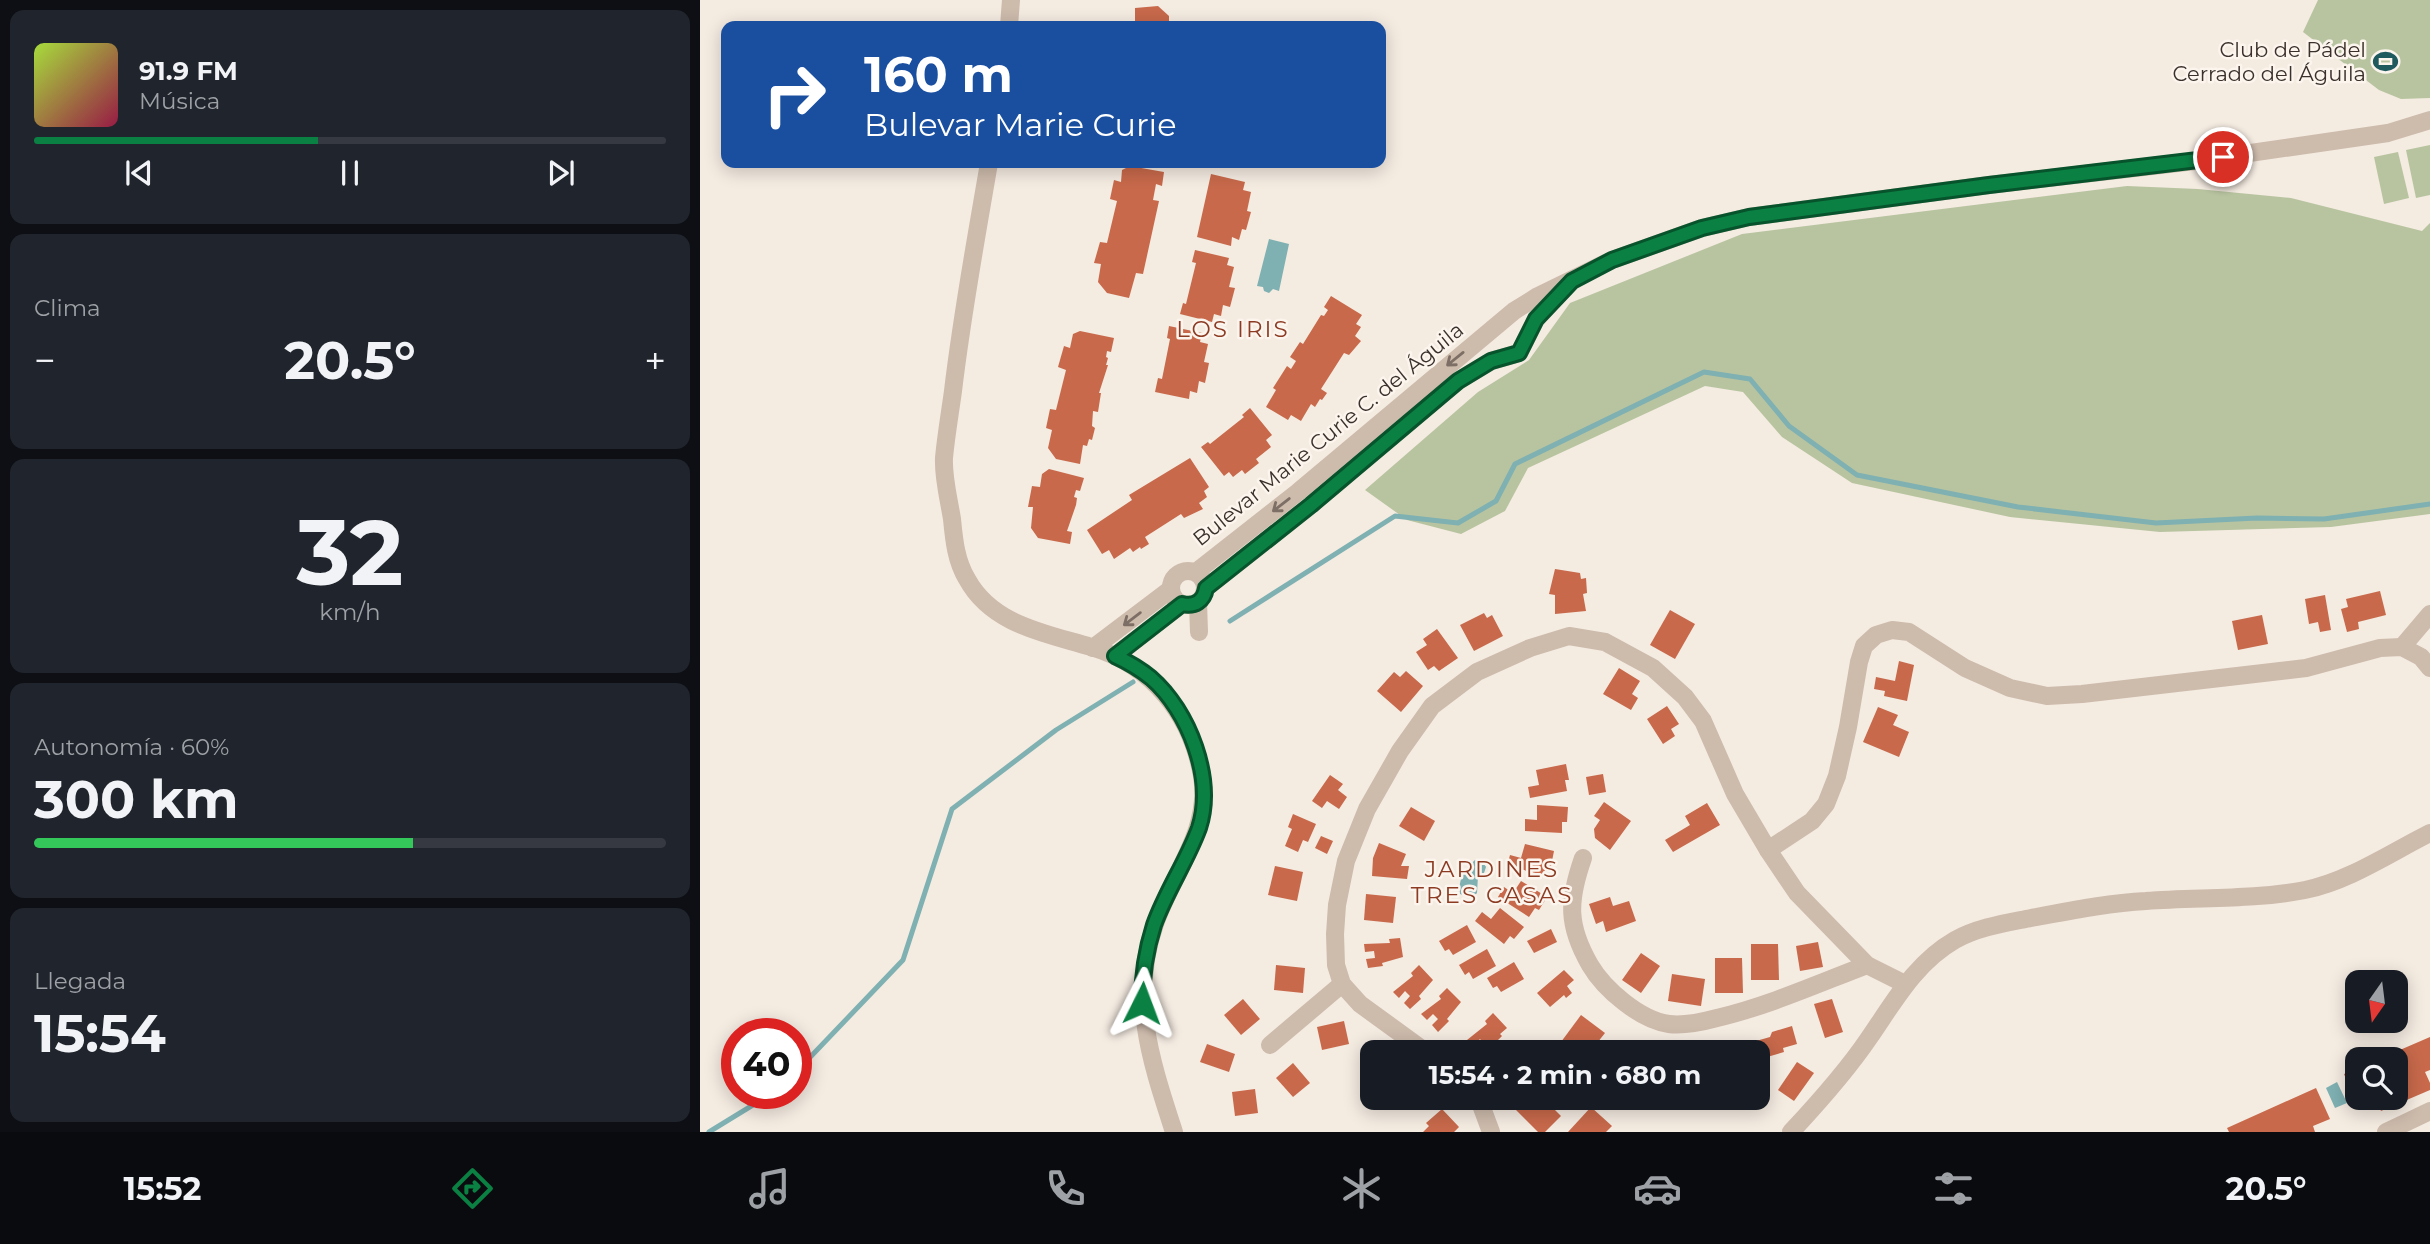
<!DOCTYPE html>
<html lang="es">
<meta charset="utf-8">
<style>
:root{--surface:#171b24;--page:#20242c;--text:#f1f3f6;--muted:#9ea1a6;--line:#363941;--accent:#0b8043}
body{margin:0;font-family:Montserrat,sans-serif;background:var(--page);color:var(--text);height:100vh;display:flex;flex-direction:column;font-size:26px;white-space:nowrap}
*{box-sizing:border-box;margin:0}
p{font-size:23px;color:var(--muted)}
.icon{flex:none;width:38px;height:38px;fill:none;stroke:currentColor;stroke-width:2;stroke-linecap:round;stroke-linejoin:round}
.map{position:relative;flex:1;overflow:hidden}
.drawer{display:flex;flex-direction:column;gap:10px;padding:10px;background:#0d0f14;width:700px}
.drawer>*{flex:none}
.guide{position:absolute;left:21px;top:21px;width:665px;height:147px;border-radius:14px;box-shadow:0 4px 18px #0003;background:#1a4fa0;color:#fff;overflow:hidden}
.needle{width:46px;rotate:194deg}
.buttons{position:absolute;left:1645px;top:970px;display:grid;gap:14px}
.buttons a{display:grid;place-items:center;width:63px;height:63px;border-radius:14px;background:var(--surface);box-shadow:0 4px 18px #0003;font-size:35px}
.speed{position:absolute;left:21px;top:1018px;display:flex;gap:14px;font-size:35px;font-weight:700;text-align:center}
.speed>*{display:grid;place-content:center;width:91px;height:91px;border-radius:50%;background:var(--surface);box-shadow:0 4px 18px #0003;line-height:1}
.speed .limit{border:10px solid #d22;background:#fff;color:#111}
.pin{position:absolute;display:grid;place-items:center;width:60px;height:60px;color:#fff;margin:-30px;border:4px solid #fff;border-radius:50%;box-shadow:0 2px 7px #0007}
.me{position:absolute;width:77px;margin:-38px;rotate:3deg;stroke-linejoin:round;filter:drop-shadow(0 0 5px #0008)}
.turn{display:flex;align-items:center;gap:24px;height:147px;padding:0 28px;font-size:32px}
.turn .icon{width:91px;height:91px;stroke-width:2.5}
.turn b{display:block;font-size:49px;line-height:60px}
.big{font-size:52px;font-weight:700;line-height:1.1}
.drawer .widget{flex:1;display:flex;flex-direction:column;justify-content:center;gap:10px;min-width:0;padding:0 24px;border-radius:14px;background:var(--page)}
.drawer .dial{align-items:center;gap:0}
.dial b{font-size:91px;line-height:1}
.song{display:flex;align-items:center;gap:21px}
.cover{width:84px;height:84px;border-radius:10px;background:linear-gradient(135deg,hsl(80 70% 55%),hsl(340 70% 35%))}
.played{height:7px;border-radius:4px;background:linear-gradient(90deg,var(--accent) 45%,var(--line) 45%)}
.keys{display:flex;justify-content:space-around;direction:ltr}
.heat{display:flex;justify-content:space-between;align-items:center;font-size:38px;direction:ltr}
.charge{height:10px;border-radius:5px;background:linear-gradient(90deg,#34c759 60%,var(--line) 0)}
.trip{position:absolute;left:660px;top:1040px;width:410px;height:70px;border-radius:14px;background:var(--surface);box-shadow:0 4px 18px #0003;font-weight:700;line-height:70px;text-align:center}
.menu{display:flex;height:112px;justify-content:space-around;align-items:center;background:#090b0e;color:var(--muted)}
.menu .icon{width:49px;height:49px}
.menu .selected{color:var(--accent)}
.menu b{font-size:32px;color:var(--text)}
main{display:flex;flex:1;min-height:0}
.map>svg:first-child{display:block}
.green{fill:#b8c4a0}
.water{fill:#7fb0b2}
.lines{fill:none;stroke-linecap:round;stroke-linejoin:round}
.stream{stroke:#7fb0b2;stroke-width:5}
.building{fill:#c8694b}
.minor{stroke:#cdbbac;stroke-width:18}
.oneway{stroke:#7d6f65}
.route-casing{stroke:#07532c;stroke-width:18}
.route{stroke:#0b8043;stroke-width:12}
.labels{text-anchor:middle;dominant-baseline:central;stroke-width:5;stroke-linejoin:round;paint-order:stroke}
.poi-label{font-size:21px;fill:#3b302b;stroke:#fbf5ee;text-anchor:end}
.street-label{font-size:21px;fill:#3b302b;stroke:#fbf5ee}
.neighbourhood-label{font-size:23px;letter-spacing:2px;fill:#8c3b22;stroke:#fbf5ee}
</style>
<main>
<section class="drawer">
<div class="widget">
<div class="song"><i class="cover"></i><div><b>91.9 FM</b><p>Música</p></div></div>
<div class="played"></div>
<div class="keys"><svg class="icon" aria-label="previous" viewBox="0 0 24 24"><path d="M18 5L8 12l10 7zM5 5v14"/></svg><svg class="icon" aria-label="pause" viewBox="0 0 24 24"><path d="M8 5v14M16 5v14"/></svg><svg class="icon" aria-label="next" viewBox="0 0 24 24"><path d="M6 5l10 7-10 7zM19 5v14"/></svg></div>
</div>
<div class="widget"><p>Clima</p>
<div class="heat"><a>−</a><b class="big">20.5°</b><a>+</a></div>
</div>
<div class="widget dial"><b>32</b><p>km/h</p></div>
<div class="widget"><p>Autonomía · 60%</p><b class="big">300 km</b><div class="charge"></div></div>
<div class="widget"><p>Llegada</p><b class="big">15:54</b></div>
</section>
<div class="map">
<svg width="1730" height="1132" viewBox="0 0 1730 1132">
<rect width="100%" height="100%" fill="#f4ebe1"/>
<!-- green -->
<g class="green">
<polygon points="1618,0 1730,0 1730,98 1701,99 1679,90 1603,32"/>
<polygon points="1730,145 1730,195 1716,198 1706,150"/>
<polygon points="1698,152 1709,198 1684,204 1674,157"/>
<polygon points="1427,186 1498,189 1591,198 1722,231 1730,223 1730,514 1631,527 1460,532 1310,517 1152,483 1082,437 1043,392 1005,386 828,468 805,511 761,534 707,520 665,490 778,392 829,360 870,303 1042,234"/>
</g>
<!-- water -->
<g class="water">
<polygon points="569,239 589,244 579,291 573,289 569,293 564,291 563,287 557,286"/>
<path d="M 775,860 L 782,860 L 786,867 L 784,873 L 778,876 L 777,893 L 772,898 L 760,894 C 758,879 764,870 775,860 Z"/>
<polygon points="1637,1082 1647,1103 1635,1108 1626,1088"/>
</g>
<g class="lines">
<!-- stream -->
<g class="stream">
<polyline points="530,621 695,516 758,523 796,501 815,464 1004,372 1050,379 1089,426 1157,475 1318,507 1456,523 1557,518 1624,519 1730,504"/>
<polyline points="96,1072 203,960 252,809 356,730 433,682"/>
<polyline points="9,1132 71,1094"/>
</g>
</g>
<!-- building -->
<g class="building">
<polygon points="458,6 469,16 469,26 435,26 435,8"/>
<polygon points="430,166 464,172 462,186 456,184 453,200 459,201 443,274 436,273 429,298 407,293 398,282 401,264 394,263 400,242 407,243 417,201 410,199 414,180 421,182 422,170"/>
<polygon points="511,174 545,182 543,190 551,192 547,211 551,212 546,230 542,229 539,240 532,237 531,246 497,237"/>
<polygon points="495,250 529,258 527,265 534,267 529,287 535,288 530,307 523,305 521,316 514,314 512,322 480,314 483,303 486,304 496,263 492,262"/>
<polygon points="631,296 662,315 656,324 661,327 655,336 661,341 649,355 644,353 621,389 627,393 622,400 620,399 615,407 611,404 601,421 591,415 588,420 566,407 576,390 573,388 587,366 591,369 596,361 590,357 600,342 603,344 621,315 624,316 628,310 624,307"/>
<polygon points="469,326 502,333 500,342 508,344 504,362 509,363 505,383 499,381 497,393 490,391 489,399 455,392 458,378 462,379 470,339 467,338"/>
<polygon points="380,331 414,338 411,352 407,351 406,357 408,358 406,365 408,365 399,393 401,393 398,412 393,411 392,426 395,428 392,440 389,439 387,446 383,445 380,464 356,459 348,448 352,430 346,428 350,409 356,410 366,370 358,367 364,346 370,348 373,334"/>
<polygon points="550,408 572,435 566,440 571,447 556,459 559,463 545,474 542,470 533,477 529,472 524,476 501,447 508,442 510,444 544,417 542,415"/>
<polygon points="490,458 509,487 504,491 507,497 499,503 503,509 484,518 481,514 445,537 449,544 441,549 440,547 433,552 430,548 414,559 409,550 402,554 387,530 432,500 429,495"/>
<polygon points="349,469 384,478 380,491 376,490 374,497 377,498 376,505 367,531 372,532 370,544 338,538 331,528 333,507 328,507 332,486 340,487 342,474"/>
<polygon points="855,569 880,573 881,579 886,578 887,593 883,594 886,611 855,614 855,595 849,594"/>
<polygon points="1680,591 1686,615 1658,622 1659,629 1647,632 1641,609 1648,607 1646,599"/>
<polygon points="1625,595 1631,630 1620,632 1618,622 1609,624 1605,599"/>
<polygon points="970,610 995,624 975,659 950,645"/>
<polygon points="784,613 787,618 792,615 803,636 774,651 760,625"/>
<polygon points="1562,615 1568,644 1538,650 1532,621"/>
<polygon points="737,629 758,658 739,671 734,666 728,670 716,652 727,645 723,639"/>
<polygon points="1199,661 1214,665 1207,701 1184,696 1185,691 1174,689 1176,677 1195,681"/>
<polygon points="919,668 940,681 932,694 938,698 931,710 903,694"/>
<polygon points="706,671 723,686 701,712 677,691 694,672 700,677"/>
<polygon points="967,706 979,724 971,729 975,736 963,744 947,719"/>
<polygon points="1178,707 1198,715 1193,725 1209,732 1199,757 1163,742"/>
<polygon points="866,764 869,780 865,780 867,791 830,798 828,787 839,785 836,770"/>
<polygon points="903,774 906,792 889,795 886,777"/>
<polygon points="630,775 643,784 638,790 647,797 639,809 627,801 622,808 612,801"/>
<polygon points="904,802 931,821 910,850 895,838 894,829 900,820 894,816"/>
<polygon points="1007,803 1020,825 973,852 965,840 990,825 985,816"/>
<polygon points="837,805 868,807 867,822 862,822 862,833 825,831 825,819 837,820"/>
<polygon points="711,807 735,821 724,841 699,826"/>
<polygon points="593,814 616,824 608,842 603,840 598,852 585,846 592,829 588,827"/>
<polygon points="621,836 633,841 627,854 615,848"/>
<polygon points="679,843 706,854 701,866 709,866 707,879 672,876 673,858"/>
<polygon points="825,844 854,851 851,866 846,865 844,875 807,866 810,855 821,858"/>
<polygon points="575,866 603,872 597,901 568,895"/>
<polygon points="821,881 847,897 839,910 835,908 829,917 798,897 804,887 813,893"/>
<polygon points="666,894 696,897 693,923 664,920"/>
<polygon points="910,897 913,906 929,901 936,921 906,932 903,921 896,924 889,904"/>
<polygon points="800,908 824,927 814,939 810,936 804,944 775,921 782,912 791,919"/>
<polygon points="767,925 776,942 753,955 749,949 745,951 739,941"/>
<polygon points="851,929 857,942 834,953 827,941"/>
<polygon points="700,938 703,957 682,963 683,966 668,968 666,959 675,958 674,951 665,952 664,944 690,943 689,939"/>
<polygon points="1118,942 1123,967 1100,971 1096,946"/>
<polygon points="1051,944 1078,944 1079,980 1051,980"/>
<polygon points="787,949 796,966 773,979 769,972 765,975 759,965"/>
<polygon points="941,953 960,966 941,993 922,980"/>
<polygon points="1015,958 1042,958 1043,993 1015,993"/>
<polygon points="814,962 824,979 801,992 797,986 793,988 787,978"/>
<polygon points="576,965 605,968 603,993 574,990"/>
<polygon points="719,965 733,980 719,996 721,999 710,1009 704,1003 710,996 705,991 699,998 693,992 713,976 711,973"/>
<polygon points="864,970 874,980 867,986 872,993 866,998 864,995 850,1007 837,993"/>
<polygon points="972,974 1005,979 1001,1006 968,1001"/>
<polygon points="747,988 761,1002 747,1019 749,1021 738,1032 732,1025 738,1019 733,1014 727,1020 721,1014 741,999 739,996"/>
<polygon points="543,999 560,1019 541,1035 524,1015"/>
<polygon points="1132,999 1143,1032 1125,1038 1114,1004"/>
<polygon points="793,1013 807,1028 800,1034 802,1036 793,1045 795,1047 790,1052 777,1052 784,1044 780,1039 773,1046 767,1040 787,1024 785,1021"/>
<polygon points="881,1015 905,1033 890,1052 874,1052 861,1042"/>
<polygon points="644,1021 649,1044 622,1050 617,1027"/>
<polygon points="1092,1026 1097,1044 1083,1048 1084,1052 1057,1060 1057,1052 1051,1052 1049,1043 1070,1037 1072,1032"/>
<polygon points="1730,1037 1730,1070 1725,1072 1730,1083 1730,1090 1681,1111 1675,1097 1696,1097 1696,1059 1679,1059"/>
<polygon points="507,1044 535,1054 529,1072 500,1062"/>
<polygon points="821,1044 829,1052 813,1052"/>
<polygon points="672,1059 672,1085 662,1074 667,1069 665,1066"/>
<polygon points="1097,1062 1114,1073 1094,1101 1078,1090"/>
<polygon points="593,1063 610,1083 593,1097 576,1078"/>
<polygon points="1657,1068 1657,1097 1668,1097 1655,1102 1644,1074"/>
<polygon points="1616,1088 1630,1119 1613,1126 1615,1132 1529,1132 1527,1128"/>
<polygon points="555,1089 558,1113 535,1116 532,1092"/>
<polygon points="700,1097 727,1097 721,1103 716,1099 708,1106"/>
<polygon points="826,1097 842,1097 861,1116 845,1132 838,1132 814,1108"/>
<polygon points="891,1107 912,1126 906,1132 868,1132"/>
<polygon points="742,1109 759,1127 754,1132 723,1132 729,1126 726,1123"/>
</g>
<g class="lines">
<!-- minor -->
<g class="minor">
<polyline points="309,26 311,0"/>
<path d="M 289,163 C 276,239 262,314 253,391 C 250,413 246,436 244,458 C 243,478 249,500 252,519 C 254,540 256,561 267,579 C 292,625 345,633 391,647 C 452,665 491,714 502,776 C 511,831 472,875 455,924 C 429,998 451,1061 474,1132"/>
<circle cx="488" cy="588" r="17"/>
<polyline points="496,572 598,492 814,311 838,296 912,260 1002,228 1049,217 1289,185 1495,161 1688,133 1730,120"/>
<polyline points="506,588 611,505 758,381 791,361 819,353 836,319 865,288"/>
<polyline points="498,602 499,632"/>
<polyline points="1702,647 1730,614"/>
<polyline points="393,648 471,589"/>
<polyline points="415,656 482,604"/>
<polyline points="1068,850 1112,821 1126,804 1137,776 1148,727 1159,662 1164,646 1176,635 1192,630 1209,632 1265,668 1310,688 1347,696 1382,694 1606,668 1680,648 1702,647 1721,657 1730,668"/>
<path d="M 883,858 C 868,901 867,925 890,965 C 904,989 940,1020 969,1024 C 984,1026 1002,1022 1017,1018 C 1068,1006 1117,984 1167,965"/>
<polyline points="570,1045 642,984"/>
<polyline points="726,1052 660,1004 642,984 636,965 635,934 637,905 646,861 667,809 700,751 732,706 777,672 830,648 869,636 905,642 953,668 985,697 1003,721 1035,794 1068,850 1097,893 1167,965 1205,984"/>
<polyline points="778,1097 791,1132"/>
<path d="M 1091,1132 C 1119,1102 1146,1072 1169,1038 C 1194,1002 1215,963 1255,940 C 1278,927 1306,923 1331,918 C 1369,911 1408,903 1446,901 C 1499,897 1553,900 1605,890 C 1649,881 1690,853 1730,833"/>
<polyline points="1686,1132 1730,1111"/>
</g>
</g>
<!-- one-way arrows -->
<defs><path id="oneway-shaft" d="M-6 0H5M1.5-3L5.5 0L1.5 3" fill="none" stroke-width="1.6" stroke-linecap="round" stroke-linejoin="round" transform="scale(1.75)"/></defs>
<g class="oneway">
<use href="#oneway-shaft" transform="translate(755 359) rotate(141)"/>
<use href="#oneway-shaft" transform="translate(581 505) rotate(142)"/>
<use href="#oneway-shaft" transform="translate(432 619) rotate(143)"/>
</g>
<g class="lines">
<defs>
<path id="route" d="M 442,1003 C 442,976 446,950 454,925 C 466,891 487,861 499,828 C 515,779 489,711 451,678 C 440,669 428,662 415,656 L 482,604 C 495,607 504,601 506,588 L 611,505 L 758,381 L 791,361 L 819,353 L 836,319 L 872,281 L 912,260 L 1002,228 L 1049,217 L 1289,185 L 1523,157"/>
</defs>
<!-- route casing -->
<use href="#route" class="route-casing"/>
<!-- route -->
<use href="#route" class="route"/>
</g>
<!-- icons -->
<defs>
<symbol id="stadium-bare" viewBox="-9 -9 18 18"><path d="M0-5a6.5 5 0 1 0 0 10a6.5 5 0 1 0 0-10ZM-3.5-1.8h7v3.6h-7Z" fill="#1f5a5e" stroke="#fbf5ee" stroke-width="2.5" paint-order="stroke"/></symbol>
</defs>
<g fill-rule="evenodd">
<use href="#stadium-bare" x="1668" y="44" width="35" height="35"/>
</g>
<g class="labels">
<!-- poi labels -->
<g class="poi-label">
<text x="1666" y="49">Club de Pádel<tspan x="1666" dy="24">Cerrado del Águila</tspan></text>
</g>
<!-- street labels -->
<g class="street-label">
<text transform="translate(628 434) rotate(-39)">Bulevar Marie Curie C. del Águila</text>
</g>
<!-- neighbourhood labels -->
<g class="neighbourhood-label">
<text x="533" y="329">LOS IRIS</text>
<text x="792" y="869">JARDINES<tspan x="792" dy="26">TRES CASAS</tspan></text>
</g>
</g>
</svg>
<div class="buttons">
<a><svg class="needle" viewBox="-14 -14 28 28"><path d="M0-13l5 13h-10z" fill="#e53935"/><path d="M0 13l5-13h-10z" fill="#9ea1a6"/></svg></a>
<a><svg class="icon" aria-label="search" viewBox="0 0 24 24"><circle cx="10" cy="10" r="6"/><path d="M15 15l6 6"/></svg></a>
</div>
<div class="speed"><div class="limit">40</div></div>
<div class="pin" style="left:1523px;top:157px;background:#d93025"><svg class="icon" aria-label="arrive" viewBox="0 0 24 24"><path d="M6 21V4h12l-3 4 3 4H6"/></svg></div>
<svg class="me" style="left:442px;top:1003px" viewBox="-20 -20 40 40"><path d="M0-17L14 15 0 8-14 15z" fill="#0b8043" stroke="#fff" stroke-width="4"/></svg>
<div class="trip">15:54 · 2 min · 680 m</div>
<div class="guide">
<div class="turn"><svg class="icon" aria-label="right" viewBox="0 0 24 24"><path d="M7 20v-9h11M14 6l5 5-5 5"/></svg><div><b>160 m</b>Bulevar Marie Curie</div></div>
</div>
</div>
</main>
<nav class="menu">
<b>15:52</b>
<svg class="icon selected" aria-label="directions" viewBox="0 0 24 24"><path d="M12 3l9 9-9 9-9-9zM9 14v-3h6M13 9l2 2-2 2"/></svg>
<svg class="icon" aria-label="music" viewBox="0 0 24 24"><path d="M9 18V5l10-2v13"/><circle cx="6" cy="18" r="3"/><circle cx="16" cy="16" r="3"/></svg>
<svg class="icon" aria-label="phone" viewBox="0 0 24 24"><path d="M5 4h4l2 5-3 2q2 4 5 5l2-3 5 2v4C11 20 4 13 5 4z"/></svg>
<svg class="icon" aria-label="climate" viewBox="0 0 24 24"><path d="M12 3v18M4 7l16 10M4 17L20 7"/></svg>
<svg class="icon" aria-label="car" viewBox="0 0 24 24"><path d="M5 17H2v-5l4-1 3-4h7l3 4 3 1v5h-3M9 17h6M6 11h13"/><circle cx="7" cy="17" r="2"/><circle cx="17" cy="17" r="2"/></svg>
<svg class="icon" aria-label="filters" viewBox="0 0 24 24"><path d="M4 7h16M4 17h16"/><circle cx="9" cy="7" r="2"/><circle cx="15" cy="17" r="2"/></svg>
<b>20.5°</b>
</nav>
